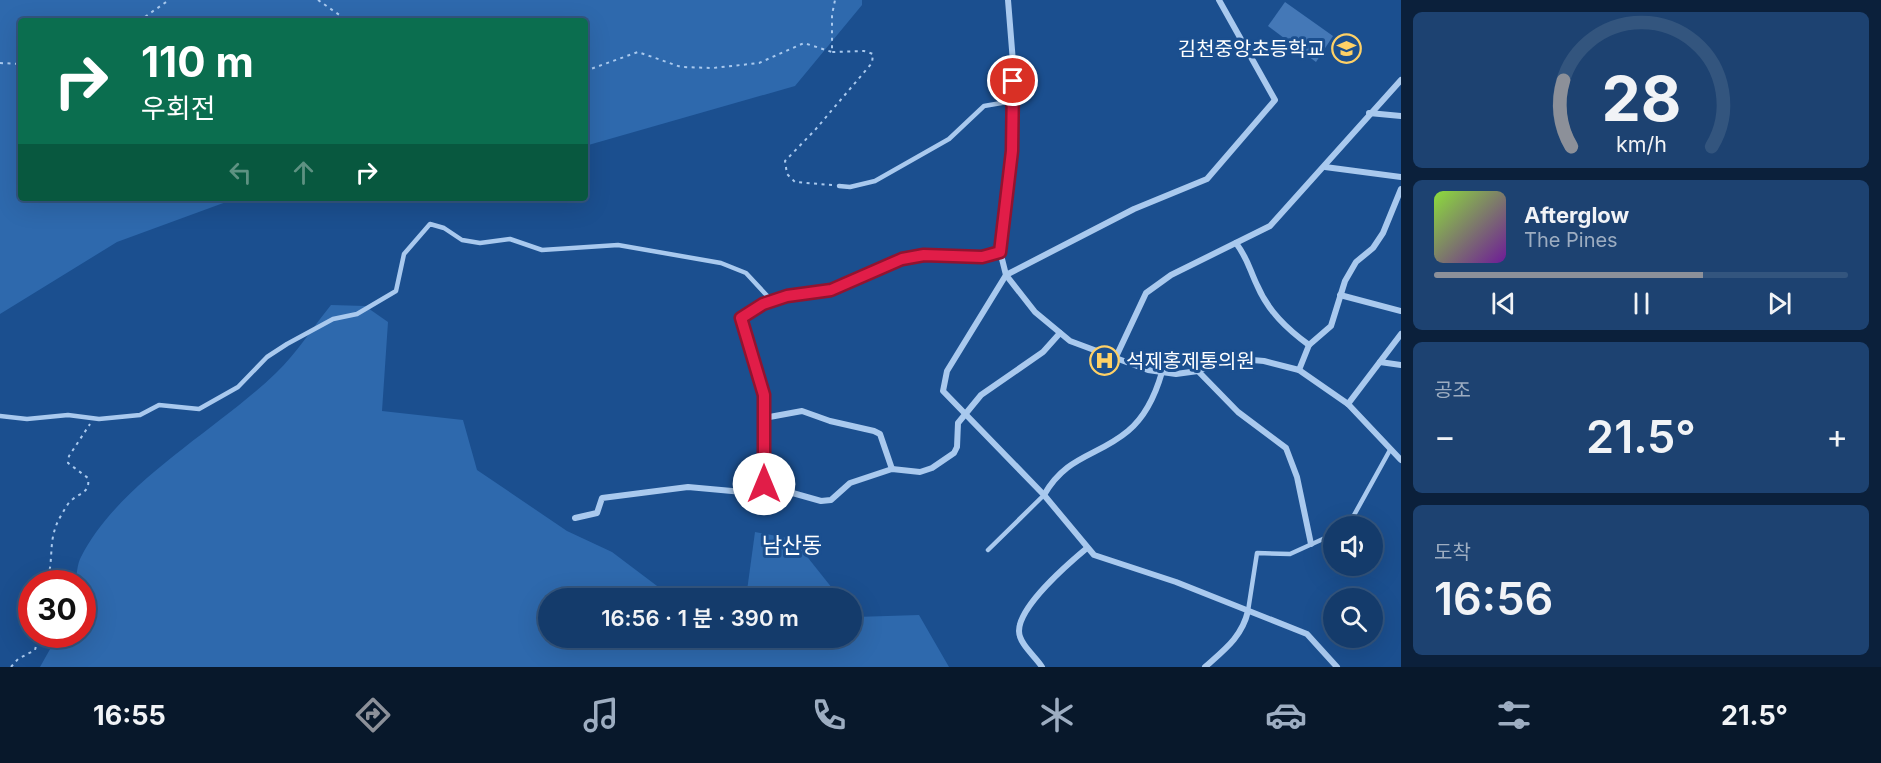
<!DOCTYPE html>
<html lang="ko">
<meta charset="utf-8">
<style>
:root{--surface:#143b6b;--page:#1d4271;--text:#f1f3f6;--muted:#9dadc1;--line:#33557e;--accent:#8c9099}
body{margin:0;font-family:Inter,"Noto Sans KR",sans-serif;background:var(--page);color:var(--text);height:100vh;display:flex;flex-direction:column;font-size:22px;white-space:nowrap}
*{box-sizing:border-box;margin:0}
p{font-size:20px;color:var(--muted)}
.icon{flex:none;width:33px;height:33px;fill:none;stroke:currentColor;stroke-width:2;stroke-linecap:round;stroke-linejoin:round}
.map{position:relative;flex:1;overflow:hidden}
.details{display:flex;flex-direction:column;gap:12px;padding:12px;background:#0b203b;width:480px}
.details>*{flex:none}
.top-card{position:absolute;left:18px;top:18px;width:570px;height:183px;border-radius:6px;box-shadow:0 6px 24px #0002,0 0 0 2px var(--line);background:#0b6e4f;color:#fff;overflow:hidden}
.controls{position:absolute;left:1323px;top:516px;display:grid;gap:12px}
.controls a{display:grid;place-items:center;width:60px;height:60px;border-radius:50%;background:var(--surface);box-shadow:0 6px 24px #0002,0 0 0 2px var(--line);font-size:30px}
.speed{position:absolute;left:18px;top:570px;display:flex;gap:12px;font-size:30px;font-weight:700;text-align:center}
.speed>*{display:grid;place-content:center;width:78px;height:78px;border-radius:50%;background:var(--surface);box-shadow:0 6px 24px #0002,0 0 0 2px var(--line);line-height:1}
.speed .limit{border:9px solid #d22;background:#fff;color:#111}
.pin{position:absolute;display:grid;place-items:center;width:51px;height:51px;color:#fff;margin:-26px;border:3px solid #fff;border-radius:50%;box-shadow:0 2px 6px #0007}
.me{position:absolute;width:66px;margin:-33px;rotate:0deg;stroke-linejoin:round;filter:drop-shadow(0 0 4px #0008)}
.turn{display:flex;align-items:center;gap:21px;height:126px;padding:0 24px;font-size:27px}
.turn .icon{width:78px;height:78px;stroke-width:2.5}
.turn b{display:block;font-size:42px;line-height:51px}
.lanes{display:flex;align-items:center;height:57px;padding:0 24px;background:#0003;justify-content:center;gap:30px;direction:ltr}
.lanes .off{opacity:.35}
.big{font-size:45px;font-weight:600;line-height:1.1}
.details .widget{flex:1;display:flex;flex-direction:column;justify-content:center;gap:9px;min-width:0;padding:0 21px;border-radius:9px;background:var(--page)}
.details .dial{align-items:center;gap:0}
.dial svg{height:156px;overflow:visible;fill:none;stroke:var(--line);stroke-width:7;stroke-linecap:round;text-anchor:middle}
.dial text{fill:var(--text);stroke:none}
.song{display:flex;align-items:center;gap:18px}
.cover{width:72px;height:72px;border-radius:9px;background:linear-gradient(135deg,hsl(90 70% 55%),hsl(280 70% 35%))}
.played{height:6px;border-radius:3px;background:linear-gradient(90deg,var(--accent) 65%,var(--line) 65%)}
.keys{display:flex;justify-content:space-around;direction:ltr}
.heat{display:flex;justify-content:space-between;align-items:center;font-size:33px;direction:ltr}
.trip{position:absolute;left:538px;top:588px;width:324px;height:60px;border-radius:30px;background:var(--surface);box-shadow:0 6px 24px #0002,0 0 0 2px var(--line);font-weight:600;line-height:60px;text-align:center}
.tabs{display:flex;height:96px;justify-content:space-around;align-items:center;background:#08182b;color:var(--muted)}
.tabs .icon{width:42px;height:42px}
.tabs .current{color:var(--accent)}
.tabs b{font-size:27px;color:var(--text)}
main{display:flex;flex:1;min-height:0}
.map>svg:first-child{display:block}
.green{fill:#2e69ad}
.building{fill:#4478b7}
.lines{fill:none;stroke-linecap:round;stroke-linejoin:round}
.path{stroke:#a9c9ee;stroke-width:2;stroke-dasharray:3 4.5;stroke-linecap:butt}
.lane{stroke:#a9c9ee;stroke-width:4.5}
.street{stroke:#a9c9ee;stroke-width:6}
.route-casing{stroke:#92132f;stroke-width:15}
.route{stroke:#e11d48;stroke-width:10}
.labels{text-anchor:middle;dominant-baseline:central;stroke-width:6;stroke-linejoin:round;paint-order:stroke}
.poi-label{font-size:20px;fill:#fff;stroke:#1b4f8f;text-anchor:end}
.quarter-label{font-size:22px;fill:#fff;stroke:#1b4f8f}
</style>
<main>
<div class="map">
<svg width="1401" height="667" viewBox="0 0 1401 667">
<rect width="100%" height="100%" fill="#1b4f8f"/>
<!-- green -->
<g class="green">
<polygon points="0,0 862,0 862,5 795,86 585,146 585,21 21,21 21,198 237,198 117,242 0,314"/>
<path d="M 331,305 L 365,306 L 388,322 L 382,411 L 463,420 L 477,470 L 567,531 L 612,552 L 673,598 L 549,598 L 549,638 L 852,638 L 852,614 L 855,617 L 919,615 L 949,667 L 40,667 L 58,635 L 82,634 L 82,584 L 75,583 C 77,575 77,564 81,557 C 118,483 217,430 276,373 C 297,353 313,327 331,305 Z"/>
<polygon points="755,532 793,539 840,598 746,598"/>
</g>
<!-- building -->
<polygon class="building" points="1285,2 1333,36 1316,62 1268,26"/>
<g class="lines">
<!-- path -->
<g class="path">
<polyline points="318,0 348,21"/>
<polyline points="139,21 169,0"/>
<polyline points="0,63 21,64"/>
<polyline points="585,71 638,52 681,67 713,68 759,63 804,43 832,52 832,15 835,0"/>
<polyline points="832,185 795,182 787,174 785,161 815,130 872,63 873,54 864,51 832,52"/>
<path d="M 46,584 C 55,559 47,543 59,519 C 63,513 67,503 73,499 C 82,492 90,492 88,478 L 68,463 L 69,456 L 90,424"/>
<polyline points="11,667 18,659 35,650 39,634"/>
</g>
<!-- lane -->
<g class="lane">
<polyline points="839,186 850,187 875,181 949,139 984,106 1013,101"/>
<polyline points="0,416 27,419 68,415 99,419 140,415 159,405 199,409 238,387 267,357 287,344 333,319 357,314 396,291 404,254 430,224 444,228 462,240 480,243 510,239 542,250 618,245 721,263 746,273 772,301"/>
<polyline points="1348,526 1390,450"/>
<polyline points="988,550 1044,495"/>
<polyline points="1248,611 1257,553 1290,554 1334,534"/>
</g>
<!-- street -->
<g class="street">
<polyline points="1008,0 1013,62 1013,114 1012,151 1000,251 1006,275 1035,312 1070,341 1148,370 1176,374 1198,371 1229,358 1264,361 1299,370 1348,404 1401,460"/>
<polyline points="1219,0 1275,100 1207,179 1134,209 1006,275 947,371 943,391 1044,495 1094,555 1176,582 1307,634 1337,667"/>
<polyline points="1369,113 1401,116"/>
<polyline points="1325,167 1401,177"/>
<path d="M 1236,243 C 1248,259 1249,268 1257,285 C 1268,311 1287,329 1309,345"/>
<polyline points="1340,295 1401,311"/>
<polyline points="1115,359 1146,293 1171,275 1270,226 1401,80"/>
<polyline points="1380,362 1401,365"/>
<polyline points="1299,370 1309,345 1331,326 1345,281 1356,262 1373,248 1383,233 1401,189"/>
<polyline points="1198,371 1238,412 1286,448 1297,477 1311,544"/>
<polyline points="1348,404 1401,334"/>
<polyline points="764,418 802,411 830,421 874,431 880,434 892,469"/>
<polyline points="759,488 789,492 821,501 831,500 850,483 892,469 920,472 932,468 954,453 957,447 958,423 981,395 1043,352 1060,333"/>
<path d="M 1044,495 C 1067,455 1097,457 1128,431 C 1145,417 1156,393 1162,372"/>
<polyline points="575,518 597,513 602,498 688,487 754,493 764,484 764,395 741,318 763,304 787,296 831,290 902,259 924,255 982,257 1000,252"/>
<path d="M 1042,667 C 1036,657 1019,644 1019,631 C 1019,606 1069,563 1087,548"/>
<path d="M 1205,667 C 1224,650 1242,637 1248,611"/>
</g>
</g>
<g class="lines">
<defs>
<polyline id="route" points="764,484 764,395 741,318 763,304 787,296 831,290 902,259 924,255 982,257 1000,252 1012,151 1013,81"/>
</defs>
<!-- route casing -->
<use href="#route" class="route-casing"/>
<!-- route -->
<use href="#route" class="route"/>
</g>
<!-- icons -->
<defs>
<symbol id="school-ring" viewBox="-11 -11 22 22"><circle r="9.5" fill="#1b4f8f" stroke="#ffd166" stroke-width="1.5"/><path d="M0-5L7-2L0 1L-7-2ZM-4 1L0 2.5L4 1V4Q0 6-4 4Z" fill="#ffd166"/></symbol>
<symbol id="hospital-ring" viewBox="-11 -11 22 22"><circle r="9.5" fill="#1b4f8f" stroke="#ffd166" stroke-width="1.5"/><path d="M-5-5h3v3.5h4V-5h3V5h-3V1.5h-4V5h-3Z" fill="#ffd166"/></symbol>
</defs>
<g fill-rule="evenodd">
<use href="#school-ring" x="1330" y="32" width="33" height="33"/>
<use href="#hospital-ring" x="1088" y="344" width="33" height="33"/>
</g>
<g class="labels">
<!-- poi labels -->
<g class="poi-label">
<text x="1325" y="49">김천중앙초등학교</text>
<text x="1126" y="361" text-anchor="start">석제홍제통의원</text>
</g>
<!-- quarter labels -->
<g class="quarter-label">
<text x="792" y="545">남산동</text>
</g>
</g>
</svg>
<div class="controls">
<a><svg class="icon" aria-label="sound" viewBox="0 0 24 24"><path d="M4 9h4l5-4v14l-5-4H4zM17 9q2 3 0 6"/></svg></a>
<a><svg class="icon" aria-label="search" viewBox="0 0 24 24"><circle cx="10" cy="10" r="6"/><path d="M15 15l6 6"/></svg></a>
</div>
<div class="speed"><div class="limit">30</div></div>
<div class="pin" style="left:1013px;top:81px;background:#d93025"><svg class="icon" aria-label="arrive" viewBox="0 0 24 24"><path d="M6 21V4h12l-3 4 3 4H6"/></svg></div>
<svg class="me" style="left:764px;top:484px" viewBox="-20 -20 40 40"><circle r="19" fill="#fff"/><path d="M0-13L10 11 0 6-10 11z" fill="#e11d48"/></svg>
<div class="trip">16:56 · 1 분 · 390 m</div>
<div class="top-card">
<div class="turn"><svg class="icon" aria-label="right" viewBox="0 0 24 24"><path d="M7 20v-9h11M14 6l5 5-5 5"/></svg><div><b>110 m</b>우회전</div></div>
<div class="lanes"><svg class="icon off" aria-label="left" viewBox="0 0 24 24"><path d="M17 20v-9H6M10 6l-5 5 5 5"/></svg><svg class="icon off" aria-label="ahead" viewBox="0 0 24 24"><path d="M12 20V5M6 11l6-6 6 6"/></svg><svg class="icon" aria-label="right" viewBox="0 0 24 24"><path d="M7 20v-9h11M14 6l5 5-5 5"/></svg></div>
</div>
</div>
<section class="details">
<div class="widget dial"><svg viewBox="0 0 100 80">
<path d="M14 69A42 42 0 1 1 86 69"/>
<path d="M14 69A42 42 0 0 1 10 35" stroke="#8c9099"/>
<text x="50" y="56" font-size="32" font-weight="700">28</text>
<text x="50" y="72" font-size="11">km/h</text>
</svg></div>
<div class="widget">
<div class="song"><i class="cover"></i><div><b>Afterglow</b><p>The Pines</p></div></div>
<div class="played"></div>
<div class="keys"><svg class="icon" aria-label="previous" viewBox="0 0 24 24"><path d="M18 5L8 12l10 7zM5 5v14"/></svg><svg class="icon" aria-label="pause" viewBox="0 0 24 24"><path d="M8 5v14M16 5v14"/></svg><svg class="icon" aria-label="next" viewBox="0 0 24 24"><path d="M6 5l10 7-10 7zM19 5v14"/></svg></div>
</div>
<div class="widget"><p>공조</p>
<div class="heat"><a>−</a><b class="big">21.5°</b><a>+</a></div>
</div>
<div class="widget"><p>도착</p><b class="big">16:56</b></div>
</section>
</main>
<nav class="tabs">
<b>16:55</b>
<svg class="icon current" aria-label="directions" viewBox="0 0 24 24"><path d="M12 3l9 9-9 9-9-9zM9 14v-3h6M13 9l2 2-2 2"/></svg>
<svg class="icon" aria-label="music" viewBox="0 0 24 24"><path d="M9 18V5l10-2v13"/><circle cx="6" cy="18" r="3"/><circle cx="16" cy="16" r="3"/></svg>
<svg class="icon" aria-label="phone" viewBox="0 0 24 24"><path d="M5 4h4l2 5-3 2q2 4 5 5l2-3 5 2v4C11 20 4 13 5 4z"/></svg>
<svg class="icon" aria-label="climate" viewBox="0 0 24 24"><path d="M12 3v18M4 7l16 10M4 17L20 7"/></svg>
<svg class="icon" aria-label="car" viewBox="0 0 24 24"><path d="M5 17H2v-5l4-1 3-4h7l3 4 3 1v5h-3M9 17h6M6 11h13"/><circle cx="7" cy="17" r="2"/><circle cx="17" cy="17" r="2"/></svg>
<svg class="icon" aria-label="filters" viewBox="0 0 24 24"><path d="M4 7h16M4 17h16"/><circle cx="9" cy="7" r="2"/><circle cx="15" cy="17" r="2"/></svg>
<b>21.5°</b>
</nav>
